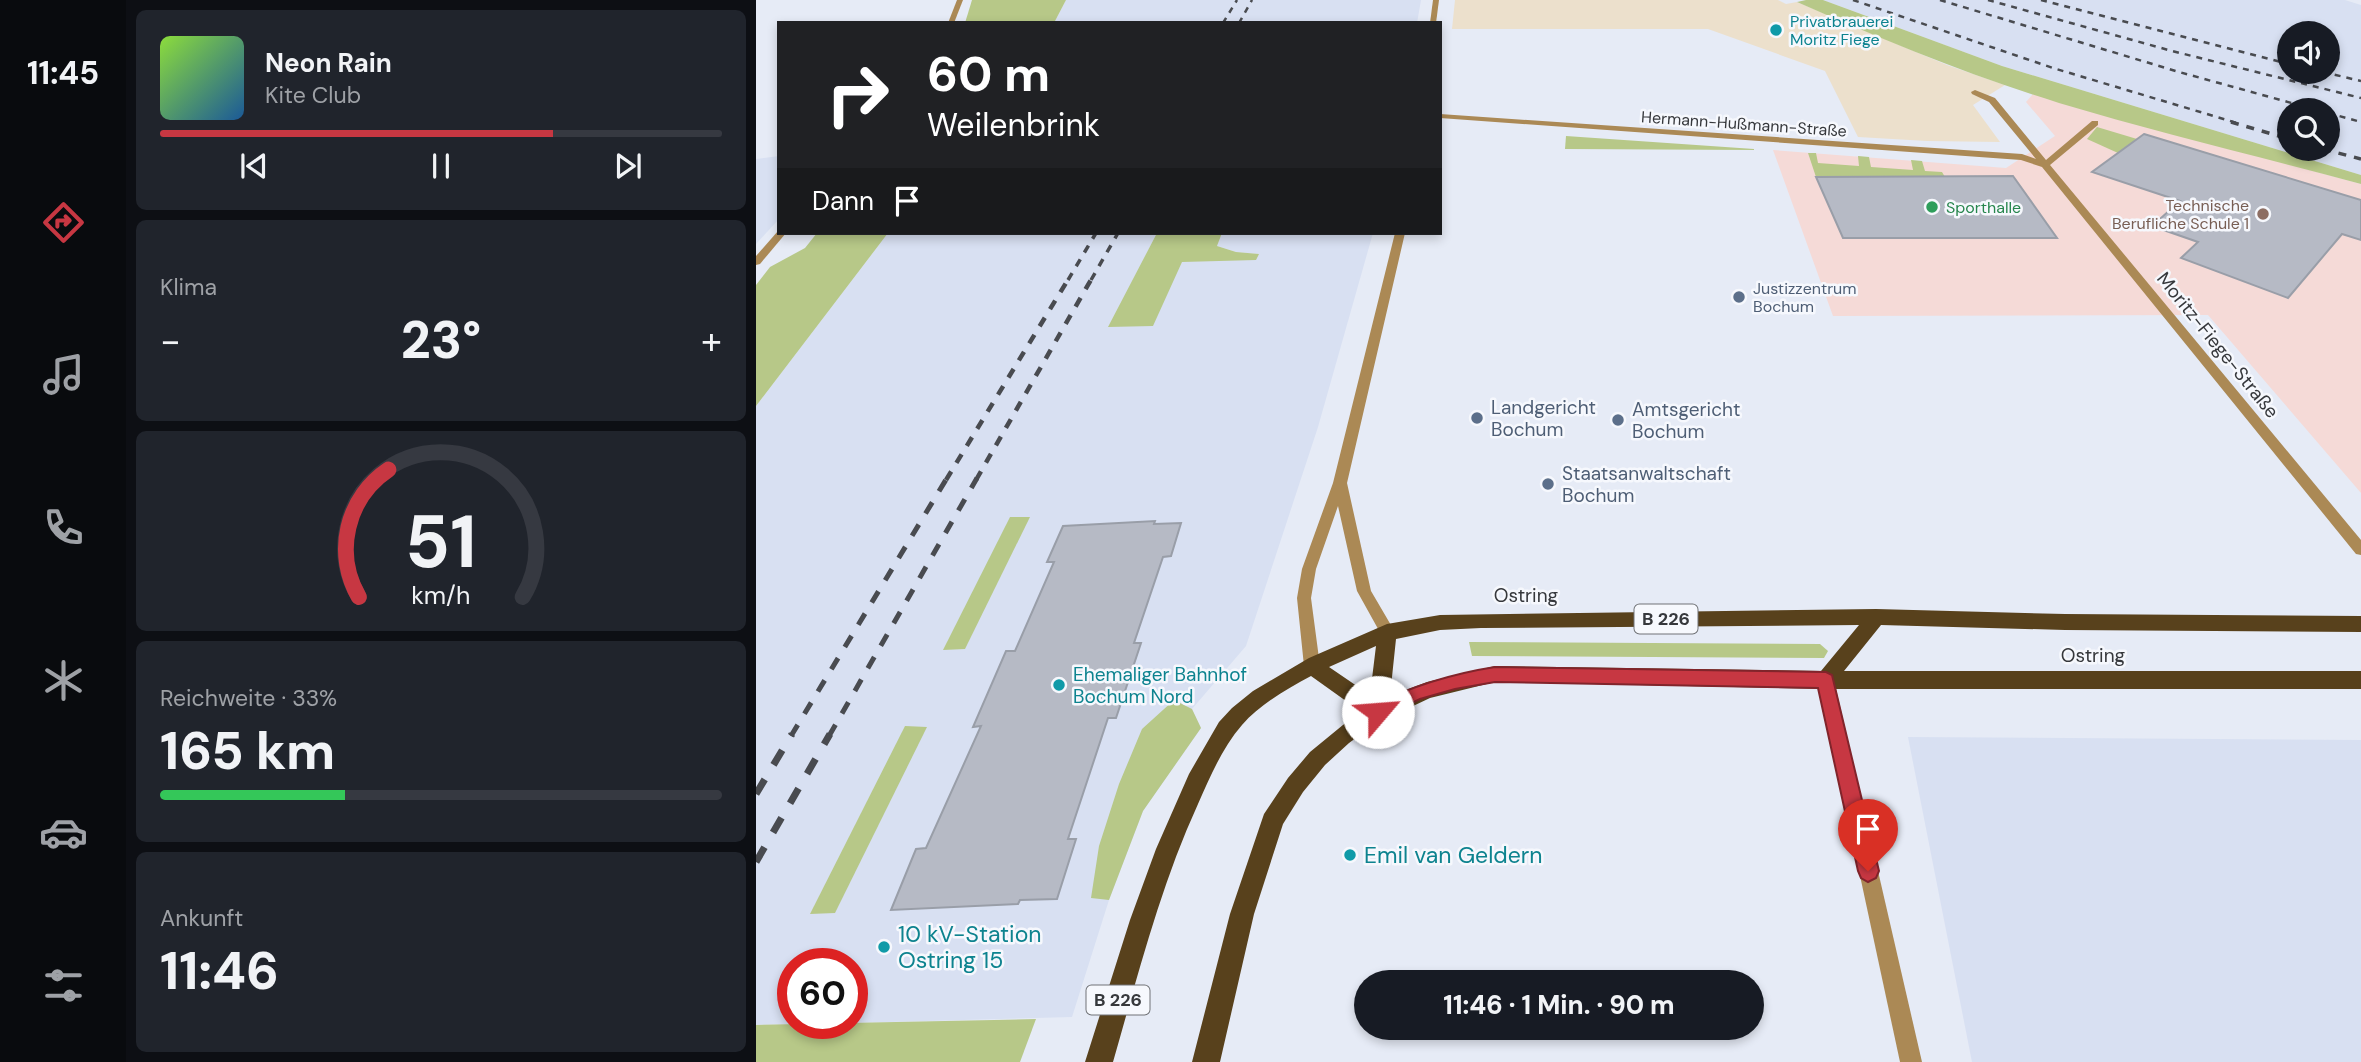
<!DOCTYPE html>
<html lang="de">
<meta charset="utf-8">
<style>
:root{--surface:#171b24;--page:#20242c;--text:#f1f3f6;--muted:#9ea1a6;--line:#363941;--accent:#c73742}
body{margin:0;font-family:"DM Sans",sans-serif;background:var(--page);color:var(--text);height:100vh;display:flex;flex-direction:column;font-size:26px;white-space:nowrap}
*{box-sizing:border-box;margin:0}
p{font-size:23px;color:var(--muted)}
.icon{flex:none;width:38px;height:38px;fill:none;stroke:currentColor;stroke-width:2;stroke-linecap:round;stroke-linejoin:round}
.map{position:relative;flex:1;overflow:hidden}
.drawer{display:flex;flex-direction:column;gap:10px;padding:10px;background:#0d0f14;width:630px}
.drawer>*{flex:none}
.hud{position:absolute;left:21px;top:21px;width:665px;height:214px;border-radius:0px;box-shadow:0 4px 10px #0003;background:#202124;color:#fff;overflow:hidden}
.tools{position:absolute;left:1521px;top:21px;display:grid;gap:14px}
.tools a{display:grid;place-items:center;width:63px;height:63px;border-radius:50%;background:var(--surface);box-shadow:0 4px 10px #0003;font-size:35px}
.speed{position:absolute;left:21px;top:948px;display:flex;gap:14px;font-size:35px;font-weight:700;text-align:center}
.speed>*{display:grid;place-content:center;width:91px;height:91px;border-radius:50%;background:var(--surface);box-shadow:0 4px 10px #0003;line-height:1}
.speed .limit{border:10px solid #d22;background:#fff;color:#111}
.pin{position:absolute;display:grid;place-items:center;width:60px;height:60px;color:#fff;margin:-72px -30px;border-radius:50% 50% 50% 0;rotate:-45deg;box-shadow:0 0 7px #0007}
.pin .icon{rotate:45deg}
.me{position:absolute;width:77px;margin:-38px;rotate:63deg;stroke-linejoin:round;filter:drop-shadow(0 0 5px #0008)}
.turn{display:flex;align-items:center;gap:24px;height:147px;padding:0 35px;font-size:32px}
.turn .icon{width:91px;height:91px;stroke-width:2.5}
.turn b{display:block;font-size:49px;line-height:60px}
.then{display:flex;align-items:center;height:66px;padding:0 35px;background:#0003;gap:14px;font-size:26px}
.big{font-size:52px;font-weight:800;line-height:1.1}
.drawer .card{flex:1;display:flex;flex-direction:column;justify-content:center;gap:10px;min-width:0;padding:0 24px;border-radius:10px;background:var(--page)}
.drawer .dial{align-items:center;gap:0}
.dial svg{height:182px;overflow:visible;fill:none;stroke:var(--line);stroke-width:7;stroke-linecap:round;text-anchor:middle}
.dial text{fill:var(--text);stroke:none}
.song{display:flex;align-items:center;gap:21px}
.cover{width:84px;height:84px;border-radius:10px;background:linear-gradient(135deg,hsl(90 70% 55%),hsl(210 70% 35%))}
.played{height:7px;border-radius:4px;background:linear-gradient(90deg,var(--accent) 70%,var(--line) 70%)}
.keys{display:flex;justify-content:space-around;direction:ltr}
.heat{display:flex;justify-content:space-between;align-items:center;font-size:38px;direction:ltr}
.charge{height:10px;border-radius:5px;background:linear-gradient(90deg,#34c759 33%,var(--line) 0)}
.trip{position:absolute;left:598px;top:970px;width:410px;height:70px;border-radius:35px;background:var(--surface);box-shadow:0 4px 10px #0003;font-weight:800;line-height:70px;text-align:center}
main{display:flex;flex:1;min-height:0}
.tab-bar{display:flex;flex-direction:column;width:126px;justify-content:space-around;align-items:center;background:#090b0e;color:var(--muted)}
.tab-bar .icon{width:49px;height:49px}
.tab-bar .on{color:var(--accent)}
.tab-bar b{font-size:32px;color:var(--text)}
.map>svg:first-child{display:block}
.built{fill:#d8e0f2;fill-rule:evenodd}
.industrial{fill:#ece0cc}
.education{fill:#f5dad7}
.green{fill:#b7c888}
.building{fill:#b6bac5;stroke:#999ea8;stroke-width:2}
.lines{fill:none;stroke-linecap:round;stroke-linejoin:round}
.street{fill:#ab8955;fill-rule:evenodd}
.primary{fill:#58411c;fill-rule:evenodd}
.rail-far4{stroke:#494b50;stroke-width:2.5;stroke-dasharray:6 6;stroke-linecap:butt}
.rail-far3{stroke:#494b50;stroke-width:3.5;stroke-dasharray:8 8;stroke-linecap:butt}
.rail-far2{stroke:#494b50;stroke-width:4.5;stroke-dasharray:10 10;stroke-linecap:butt}
.rail-far1{stroke:#494b50;stroke-width:5;stroke-dasharray:13 13;stroke-linecap:butt}
.rail{stroke:#494b50;stroke-width:7;stroke-dasharray:17 17;stroke-linecap:butt}
.route{fill:#c73742;stroke:#81242b;stroke-width:2}
.culture-dot{fill:#0f9aa8;stroke:#f6f8fd;stroke-width:2.5}
.leisure-dot{fill:#2e9e5b;stroke:#f6f8fd;stroke-width:2.5}
.education-dot{fill:#8d6e63;stroke:#f6f8fd;stroke-width:2.5}
.service-dot{fill:#5c6f8a;stroke:#f6f8fd;stroke-width:2.5}
.labels{text-anchor:middle;dominant-baseline:central;stroke-width:5;stroke-linejoin:round;paint-order:stroke}
.far-culture-label{font-size:16px;fill:#0d838f;stroke:#f6f8fd;text-anchor:start}
.far-street-label{font-size:16px;fill:#36383c;stroke:#f6f8fd}
.far-education-label{font-size:16px;fill:#785e54;stroke:#f6f8fd;text-anchor:end}
.far-leisure-label{font-size:16px;fill:#27864d;stroke:#f6f8fd;text-anchor:start}
.far-service-label{font-size:16px;fill:#4e5e75;stroke:#f6f8fd;text-anchor:start}
.shield{fill:#f6f8fd;stroke:#707276;stroke-width:2}
.shield-label{font-size:18px;font-weight:bold;fill:#36383c}
.street-label{font-size:19px;fill:#36383c;stroke:#f6f8fd}
.service-label{font-size:19px;fill:#4e5e75;stroke:#f6f8fd;text-anchor:start}
.culture-label{font-size:19px;fill:#0d838f;stroke:#f6f8fd;text-anchor:start}
.near-culture-label{font-size:23px;fill:#0d838f;stroke:#f6f8fd;text-anchor:start}
</style>
<main>
<nav class="tab-bar">
<b>11:45</b>
<svg class="icon on" aria-label="directions" viewBox="0 0 24 24"><path d="M12 3l9 9-9 9-9-9zM9 14v-3h6M13 9l2 2-2 2"/></svg>
<svg class="icon" aria-label="music" viewBox="0 0 24 24"><path d="M9 18V5l10-2v13"/><circle cx="6" cy="18" r="3"/><circle cx="16" cy="16" r="3"/></svg>
<svg class="icon" aria-label="phone" viewBox="0 0 24 24"><path d="M5 4h4l2 5-3 2q2 4 5 5l2-3 5 2v4C11 20 4 13 5 4z"/></svg>
<svg class="icon" aria-label="climate" viewBox="0 0 24 24"><path d="M12 3v18M4 7l16 10M4 17L20 7"/></svg>
<svg class="icon" aria-label="car" viewBox="0 0 24 24"><path d="M5 17H2v-5l4-1 3-4h7l3 4 3 1v5h-3M9 17h6M6 11h13"/><circle cx="7" cy="17" r="2"/><circle cx="17" cy="17" r="2"/></svg>
<svg class="icon" aria-label="filters" viewBox="0 0 24 24"><path d="M4 7h16M4 17h16"/><circle cx="9" cy="7" r="2"/><circle cx="15" cy="17" r="2"/></svg>
</nav>
<section class="drawer">
<div class="card">
<div class="song"><i class="cover"></i><div><b>Neon Rain</b><p>Kite Club</p></div></div>
<div class="played"></div>
<div class="keys"><svg class="icon" aria-label="previous" viewBox="0 0 24 24"><path d="M18 5L8 12l10 7zM5 5v14"/></svg><svg class="icon" aria-label="pause" viewBox="0 0 24 24"><path d="M8 5v14M16 5v14"/></svg><svg class="icon" aria-label="next" viewBox="0 0 24 24"><path d="M6 5l10 7-10 7zM19 5v14"/></svg></div>
</div>
<div class="card"><p>Klima</p>
<div class="heat"><a>−</a><b class="big">23°</b><a>+</a></div>
</div>
<div class="card dial"><svg viewBox="0 0 100 80">
<path d="M14 69A42 42 0 1 1 86 69"/>
<path d="M14 69A42 42 0 0 1 27 13" stroke="#c73742"/>
<text x="50" y="56" font-size="32" font-weight="700">51</text>
<text x="50" y="72" font-size="11">km/h</text>
</svg></div>
<div class="card"><p>Reichweite · 33%</p><b class="big">165 km</b><div class="charge"></div></div>
<div class="card"><p>Ankunft</p><b class="big">11:46</b></div>
</section>
<div class="map">
<svg width="1605" height="1062" viewBox="0 0 1605 1062">
<rect width="100%" height="100%" fill="#e6ebf6"/>
<!-- built -->
<g class="built">
<polygon points="310,0 665,0 661,23 298,23"/>
<path d="M 1067,0 L 1589,0 L 1605,5 L 1605,175 L 1246,66 ZM 1533,33 L 1572,33 L 1572,72 L 1533,72 ZM 1533,110 L 1572,110 L 1572,149 L 1533,149 Z"/>
<polygon points="23,156 23,219 0,244 0,159"/>
<polygon points="132,233 401,233 353,327 425,262 502,254 480,252 461,246 466,233 617,233 562,427 490,646 436,709 445,728 387,811 353,900 316,1017 96,1023 96,964 37,964 37,1024 45,1024 0,1025 0,406"/>
<polygon points="1152,737 1605,740 1605,1062 1216,1062"/>
</g>
<!-- industrial -->
<polygon class="industrial" points="699,0 1022,0 1030,4 1041,2 1191,65 1249,85 1217,105 1244,142 1171,141 1102,137 1069,71 952,29 696,29"/>
<!-- education -->
<polygon class="education" points="1277,94 1605,184 1605,493 1452,315 1077,316 1017,150 1250,168 1299,136 1270,102"/>
<!-- green -->
<g class="green">
<polygon points="216,0 310,0 298,23 209,23"/>
<path d="M 1050,0 L 1067,0 L 1246,66 L 1605,175 L 1605,184 C 1505,157 1403,133 1303,103 C 1213,75 1127,40 1041,2 Z"/>
<polygon points="1341,127 1381,139 1362,153 1331,139"/>
<polygon points="810,136 998,149 998,150 809,149"/>
<polygon points="1052,153 1060,153 1062,163 1103,166 1102,156 1113,157 1115,167 1157,170 1155,160 1166,161 1169,171 1186,172 1189,177 1060,177"/>
<polygon points="61,233 132,233 0,406 0,285 14,267 49,248"/>
<polygon points="401,233 466,233 461,246 480,252 503,254 500,260 426,262 397,326 352,327"/>
<polygon points="254,517 274,517 209,649 187,650"/>
<polygon points="713,642 1064,644 1072,651 1068,658 716,656"/>
<polygon points="418,700 436,709 445,728 387,811 353,900 335,898 343,846 363,784 386,729"/>
<polygon points="149,726 171,727 79,913 54,914"/>
<polygon points="280,1019 264,1062 0,1062 0,1025"/>
</g>
<!-- building -->
<g class="building">
<polygon points="1388,134 1605,200 1605,240 1586,234 1532,298 1425,258 1442,242 1396,226 1424,201 1336,172"/>
<polygon points="1257,176 1301,238 1087,238 1060,177"/>
<polygon points="399,521 398,524 425,523 415,556 407,557 378,643 385,643 360,718 352,718 312,839 320,839 301,899 264,900 262,904 135,910 160,849 170,848 225,726 217,727 250,651 259,651 298,562 291,562 307,526"/>
</g>
<g class="lines">
<!-- street -->
<g class="street">
<polygon points="201,0 207,0 198,23 192,23"/>
<polygon points="677,0 683,0 680,23 674,23"/>
<polygon points="1219,90 1239,98 1290,160 1336,121 1342,121 1342,125 1294,165 1605,540 1605,555 1600,554 1286,167 1265,160 684,118 684,114 1266,154 1280,159 1233,102 1216,94 1215,92"/>
<polygon points="22,231 30,233 4,264 0,265 0,256"/>
<polygon points="639,233 649,233 591,483 615,591 639,632 636,636 631,638 626,636 601,591 582,506 560,569 555,598 564,666 562,671 556,673 550,671 548,666 541,598 546,569 577,483"/>
<polygon points="1070,673 1076,675 1078,680 1166,1062 1144,1062 1062,680 1064,675"/>
</g>
<!-- primary -->
<path class="primary" d="M 1120,609 L 1309,614 L 1605,616 L 1605,632 L 1309,630 L 1125,625 L 1088,671 L 1605,671 L 1605,689 L 1070,689 L 739,682 L 674,698 L 619,724 L 593,743 L 569,765 L 547,792 L 527,824 L 498,914 L 464,1062 L 436,1062 L 474,914 L 508,814 L 532,778 L 554,752 L 604,711 L 555,676 C 531,689 504,704 486,725 C 466,748 454,777 442,804 C 404,887 382,975 357,1062 L 329,1062 L 374,920 L 400,849 L 433,774 L 463,722 L 476,708 L 497,691 L 553,658 L 631,624 L 684,615 ZM 1103,625 L 1065,671 L 739,666 L 671,682 L 634,696 L 640,639 L 684,630 L 725,628 ZM 620,646 L 614,695 L 573,667 Z"/>
<!-- rail-far4 -->
<g class="rail-far4">
<polyline points="1097,0 1297,68 1481,123"/>
<polyline points="1184,0 1423,72 1561,110"/>
<polyline points="1232,0 1416,51 1605,98"/>
<polyline points="1285,0 1533,64"/>
<polyline points="467,23 481,0"/>
<polyline points="483,23 496,0"/>
<polyline points="1567,72 1605,81"/>
<polyline points="1572,113 1605,122"/>
</g>
<!-- rail-far3 -->
<g class="rail-far3">
<polyline points="1475,122 1533,139"/>
<polyline points="1567,149 1605,159"/>
<polyline points="312,280 340,233"/>
<polyline points="335,280 362,233"/>
</g>
<!-- rail-far2 -->
<g class="rail-far2">
<polyline points="190,480 313,278"/>
<polyline points="220,480 336,278"/>
</g>
<!-- rail-far1 -->
<g class="rail-far1">
<polyline points="35,736 191,478"/>
<polyline points="73,736 221,478"/>
</g>
<!-- rail -->
<g class="rail">
<polyline points="0,794 36,734"/>
<polyline points="0,862 74,734"/>
</g>
</g>
<!-- route -->
<path class="route" d="M 739,667 L 1070,672 L 1076,675 L 1123,871 L 1120,878 L 1112,882 L 1105,878 L 1102,871 L 1062,688 L 739,682 L 699,689 L 664,699 L 622,720 L 615,718 L 612,712 L 615,706 C 656,686 694,674 739,667 Z"/>
<!-- markers -->
<g class="culture-dot">
<circle cx="1020" cy="30" r="7"/>
<circle cx="303" cy="685" r="7"/>
<circle cx="594" cy="855" r="7"/>
<circle cx="128" cy="947" r="7"/>
</g>
<circle class="leisure-dot" cx="1176" cy="207" r="7"/>
<circle class="education-dot" cx="1507" cy="214" r="7"/>
<g class="service-dot">
<circle cx="983" cy="297" r="7"/>
<circle cx="721" cy="418" r="7"/>
<circle cx="862" cy="420" r="7"/>
<circle cx="792" cy="484" r="7"/>
</g>
<g class="labels">
<!-- far-culture labels -->
<g class="far-culture-label">
<text x="1034" y="21">Privatbrauerei<tspan x="1034" dy="18">Moritz Fiege</tspan></text>
</g>
<!-- far-street labels -->
<g class="far-street-label">
<text transform="translate(988 124) rotate(4)">Hermann-Hußmann-Straße</text>
</g>
<!-- far-education labels -->
<g class="far-education-label">
<text x="1493" y="205">Technische<tspan x="1493" dy="18">Berufliche Schule 1</tspan></text>
</g>
<!-- far-leisure labels -->
<g class="far-leisure-label">
<text x="1190" y="207">Sporthalle</text>
</g>
<!-- far-service labels -->
<g class="far-service-label">
<text x="997" y="288">Justizzentrum<tspan x="997" dy="18">Bochum</tspan></text>
</g>
<!-- shield labels -->
<g class="shield">
<rect x="878.5" y="604.5" width="63" height="29" rx="5"/>
<rect x="330.5" y="985.5" width="63" height="29" rx="5"/>
</g>
<g class="shield-label">
<text x="910" y="619">B 226</text>
<text x="362" y="1000">B 226</text>
</g>
<!-- street labels -->
<g class="street-label">
<text transform="translate(1462 345) rotate(51)">Moritz-Fiege-Straße</text>
<text x="770" y="595">Ostring</text>
<text x="1337" y="655">Ostring</text>
</g>
<!-- service labels -->
<g class="service-label">
<text x="735" y="407">Landgericht<tspan x="735" dy="22">Bochum</tspan></text>
<text x="876" y="409">Amtsgericht<tspan x="876" dy="22">Bochum</tspan></text>
<text x="806" y="473">Staatsanwaltschaft<tspan x="806" dy="22">Bochum</tspan></text>
</g>
<!-- culture labels -->
<g class="culture-label">
<text x="317" y="674">Ehemaliger Bahnhof<tspan x="317" dy="22">Bochum Nord</tspan></text>
</g>
<!-- near-culture labels -->
<g class="near-culture-label">
<text x="608" y="855">Emil van Geldern</text>
<text x="142" y="934">10 kV-Station<tspan x="142" dy="26">Ostring 15</tspan></text>
</g>
</g>
</svg>
<div class="tools">
<a><svg class="icon" aria-label="sound" viewBox="0 0 24 24"><path d="M4 9h4l5-4v14l-5-4H4zM17 9q2 3 0 6"/></svg></a>
<a><svg class="icon" aria-label="search" viewBox="0 0 24 24"><circle cx="10" cy="10" r="6"/><path d="M15 15l6 6"/></svg></a>
</div>
<div class="speed"><div class="limit">60</div></div>
<div class="pin" style="left:1112px;top:871px;background:#d93025"><svg class="icon" aria-label="arrive" viewBox="0 0 24 24"><path d="M6 21V4h12l-3 4 3 4H6"/></svg></div>
<svg class="me" style="left:622px;top:712px" viewBox="-20 -20 40 40"><circle r="19" fill="#fff"/><path d="M0-13L10 11 0 6-10 11z" fill="#c73742"/></svg>
<div class="trip">11:46 · 1 Min. · 90 m</div>
<div class="hud">
<div class="turn"><svg class="icon" aria-label="right" viewBox="0 0 24 24"><path d="M7 20v-9h11M14 6l5 5-5 5"/></svg><div><b>60 m</b>Weilenbrink</div></div>
<div class="then">Dann<svg class="icon" aria-label="arrive" viewBox="0 0 24 24"><path d="M6 21V4h12l-3 4 3 4H6"/></svg></div>
</div>
</div>
</main>
